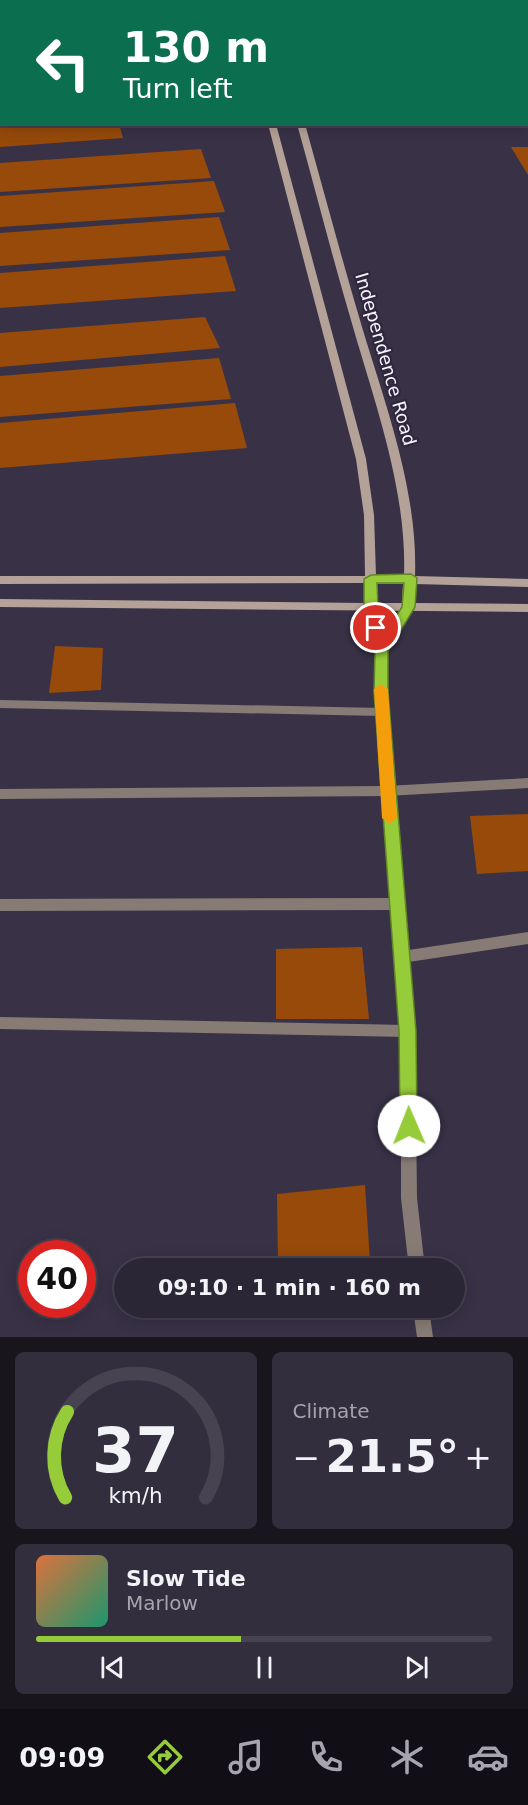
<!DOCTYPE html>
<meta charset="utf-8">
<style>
:root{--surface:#2b2635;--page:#332e3d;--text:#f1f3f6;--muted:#a6a5ad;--line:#474350;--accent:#96cc39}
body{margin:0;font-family:"DejaVu Sans",sans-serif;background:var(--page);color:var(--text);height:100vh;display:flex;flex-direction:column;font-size:22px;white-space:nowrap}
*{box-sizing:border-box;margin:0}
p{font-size:20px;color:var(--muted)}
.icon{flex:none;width:33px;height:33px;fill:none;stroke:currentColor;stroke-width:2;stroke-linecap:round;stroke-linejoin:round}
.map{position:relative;height:1337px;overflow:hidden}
.details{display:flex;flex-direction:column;gap:15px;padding:15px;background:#18151d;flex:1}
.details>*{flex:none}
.guide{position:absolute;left:0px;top:0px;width:528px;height:126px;box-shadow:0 3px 15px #0003,0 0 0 2px var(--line);background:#0b6e4f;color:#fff;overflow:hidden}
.speed{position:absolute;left:18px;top:1240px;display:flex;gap:12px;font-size:30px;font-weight:700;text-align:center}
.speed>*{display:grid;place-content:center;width:78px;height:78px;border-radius:50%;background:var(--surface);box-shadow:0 3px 15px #0003,0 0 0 2px var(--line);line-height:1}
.speed .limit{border:9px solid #d22;background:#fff;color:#111}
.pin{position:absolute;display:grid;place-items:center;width:51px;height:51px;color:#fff;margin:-26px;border:3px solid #fff;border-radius:50%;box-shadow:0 2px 6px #0007}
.me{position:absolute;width:66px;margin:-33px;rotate:359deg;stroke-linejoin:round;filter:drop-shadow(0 0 4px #0008)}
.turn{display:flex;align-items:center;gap:21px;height:126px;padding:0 24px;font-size:27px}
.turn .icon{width:78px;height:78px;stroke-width:2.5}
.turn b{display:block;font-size:42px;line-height:51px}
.big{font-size:45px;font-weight:700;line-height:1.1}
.details .tile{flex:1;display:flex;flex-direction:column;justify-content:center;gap:9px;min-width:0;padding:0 21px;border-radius:9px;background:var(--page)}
.details .dial{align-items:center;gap:0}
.dial svg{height:156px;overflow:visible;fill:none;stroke:var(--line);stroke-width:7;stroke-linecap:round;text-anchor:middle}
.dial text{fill:var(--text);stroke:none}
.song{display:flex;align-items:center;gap:18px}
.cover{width:72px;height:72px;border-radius:9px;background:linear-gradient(135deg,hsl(20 70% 55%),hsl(160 70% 35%))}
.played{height:6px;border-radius:3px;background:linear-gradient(90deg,var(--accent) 45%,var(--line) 45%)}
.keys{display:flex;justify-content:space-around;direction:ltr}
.heat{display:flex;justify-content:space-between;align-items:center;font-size:33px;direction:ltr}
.details .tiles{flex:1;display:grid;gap:15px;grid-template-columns:1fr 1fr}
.tile:last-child{grid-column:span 2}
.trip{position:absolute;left:114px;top:1258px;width:351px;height:60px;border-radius:30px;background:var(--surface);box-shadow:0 3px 15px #0003,0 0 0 2px var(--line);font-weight:700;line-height:60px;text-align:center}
.tabs{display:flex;height:96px;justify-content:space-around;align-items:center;background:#110f15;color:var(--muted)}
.tabs .icon{width:42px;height:42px}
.tabs .current{color:var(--accent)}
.tabs b{font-size:27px;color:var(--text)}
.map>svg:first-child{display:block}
.building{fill:#974a0a}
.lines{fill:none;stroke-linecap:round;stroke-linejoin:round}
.minor{fill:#877c75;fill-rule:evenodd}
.tertiary{fill:#877c75;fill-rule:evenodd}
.secondary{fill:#b4a298;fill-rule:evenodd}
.route{fill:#96cc39;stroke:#628525;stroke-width:1.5}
.slow{fill:#f59e0b}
.labels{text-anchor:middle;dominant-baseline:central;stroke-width:4.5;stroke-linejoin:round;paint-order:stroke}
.street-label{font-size:18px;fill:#f6f3fe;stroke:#2f283d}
</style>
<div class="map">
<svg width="528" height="1337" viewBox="0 0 528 1337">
<rect width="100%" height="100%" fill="#393247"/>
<!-- building -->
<g class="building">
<polygon points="0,124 119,124 123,138 0,147"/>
<polygon points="511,147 528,147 528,175"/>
<polygon points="201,149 211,178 0,192 0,163"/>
<polygon points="214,181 225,212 0,227 0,196"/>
<polygon points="219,217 230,250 0,266 0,233"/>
<polygon points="225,256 236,291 0,308 0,273"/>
<polygon points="205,317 220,348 0,367 0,333"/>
<polygon points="219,358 231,399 0,417 0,376"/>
<polygon points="235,403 247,448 0,468 0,423"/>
<polygon points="55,646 103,648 101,690 49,693"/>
<polygon points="528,814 528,871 477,874 470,816"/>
<polygon points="362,947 369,1019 276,1019 276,949"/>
<polygon points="365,1185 370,1262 278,1262 277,1194"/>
</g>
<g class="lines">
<!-- minor -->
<g class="minor">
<polygon points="0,700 381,708 387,712 381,716 0,708"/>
<polygon points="528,778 528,788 387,796 0,799 0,789 387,786"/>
<polygon points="396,898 401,900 403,904 401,908 396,910 0,911 0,899"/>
<polygon points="528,932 528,944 402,963 397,961 395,957 397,953 402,951"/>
<polygon points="0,1017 408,1025 413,1027 415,1031 413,1035 408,1037 0,1029"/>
</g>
<!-- tertiary -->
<g class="tertiary">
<polygon points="371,602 377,606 384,637 404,604 412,604 414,607 387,651 387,712 415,1031 417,1198 425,1269 409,1269 401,1198 401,1031 375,712 375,651 365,606"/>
<polygon points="413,1308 429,1308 433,1337 417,1337"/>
</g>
<!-- secondary -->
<g class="secondary">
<polygon points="236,0 244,0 244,2 237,2"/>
<rect x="262" y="0" width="8" height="2"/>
<path d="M 268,124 L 276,124 L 366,459 L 374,515 L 376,576 L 404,576 C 407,491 376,407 353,327 C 333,260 316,192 297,124 L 305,124 C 324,192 342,260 362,327 C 386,407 418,491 415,576 L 528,579 L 528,587 L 415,584 L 414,603 L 528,604 L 528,612 L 0,607 L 0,599 L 365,603 L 365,583 L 0,584 L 0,576 L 365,576 L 364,515 L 356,459 ZM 376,584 L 403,584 L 402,603 L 377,603 Z"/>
</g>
</g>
<!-- route -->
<polygon class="route" points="411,574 417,578 415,607 388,651 388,692 416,1031 417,1126 415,1132 409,1134 402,1132 400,1126 399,1031 374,692 375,651 402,607 404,583 377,583 378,606 383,628 376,633 369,628 364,606 364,579 371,575"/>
<!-- slow -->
<polygon class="slow" points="381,684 388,689 397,818 390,824 382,818 374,689"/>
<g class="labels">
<!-- street labels -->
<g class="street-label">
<text transform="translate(386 359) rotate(74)">Independence Road</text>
</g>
</g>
</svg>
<div class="speed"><div class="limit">40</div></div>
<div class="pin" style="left:376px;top:628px;background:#d93025"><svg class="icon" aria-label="arrive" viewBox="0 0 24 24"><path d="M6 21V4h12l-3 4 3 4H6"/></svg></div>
<svg class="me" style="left:409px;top:1126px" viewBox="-20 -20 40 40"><circle r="19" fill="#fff"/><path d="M0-13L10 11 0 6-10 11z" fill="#96cc39"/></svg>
<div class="trip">09:10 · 1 min · 160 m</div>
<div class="guide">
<div class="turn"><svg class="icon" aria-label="left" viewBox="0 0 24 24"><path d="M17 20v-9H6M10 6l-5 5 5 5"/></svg><div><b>130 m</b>Turn left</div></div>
</div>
</div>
<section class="details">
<div class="tiles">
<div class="tile dial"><svg viewBox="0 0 100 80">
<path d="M14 69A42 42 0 1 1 86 69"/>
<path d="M14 69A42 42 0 0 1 15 25" stroke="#96cc39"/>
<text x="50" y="56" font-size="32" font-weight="700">37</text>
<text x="50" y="72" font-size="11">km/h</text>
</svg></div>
<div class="tile"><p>Climate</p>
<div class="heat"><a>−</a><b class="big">21.5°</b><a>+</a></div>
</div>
<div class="tile">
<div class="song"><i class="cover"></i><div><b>Slow Tide</b><p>Marlow</p></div></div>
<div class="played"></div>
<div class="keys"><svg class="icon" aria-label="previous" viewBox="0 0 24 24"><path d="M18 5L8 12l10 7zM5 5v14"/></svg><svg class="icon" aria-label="pause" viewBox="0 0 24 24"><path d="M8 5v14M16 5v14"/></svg><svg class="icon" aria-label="next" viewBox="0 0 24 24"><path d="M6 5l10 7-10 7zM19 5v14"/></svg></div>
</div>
</div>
</section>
<nav class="tabs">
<b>09:09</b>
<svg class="icon current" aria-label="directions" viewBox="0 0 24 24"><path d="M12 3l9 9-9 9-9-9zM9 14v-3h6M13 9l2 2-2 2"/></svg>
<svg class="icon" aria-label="music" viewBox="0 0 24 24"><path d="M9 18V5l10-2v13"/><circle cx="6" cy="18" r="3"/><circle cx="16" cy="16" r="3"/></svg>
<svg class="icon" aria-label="phone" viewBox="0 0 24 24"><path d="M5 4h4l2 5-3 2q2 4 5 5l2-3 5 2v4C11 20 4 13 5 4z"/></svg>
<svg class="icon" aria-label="climate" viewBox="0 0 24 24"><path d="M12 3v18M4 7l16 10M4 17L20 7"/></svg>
<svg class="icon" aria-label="car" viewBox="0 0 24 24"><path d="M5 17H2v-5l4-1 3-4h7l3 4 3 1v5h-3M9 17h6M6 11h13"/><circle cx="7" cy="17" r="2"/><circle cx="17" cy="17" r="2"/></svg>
</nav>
